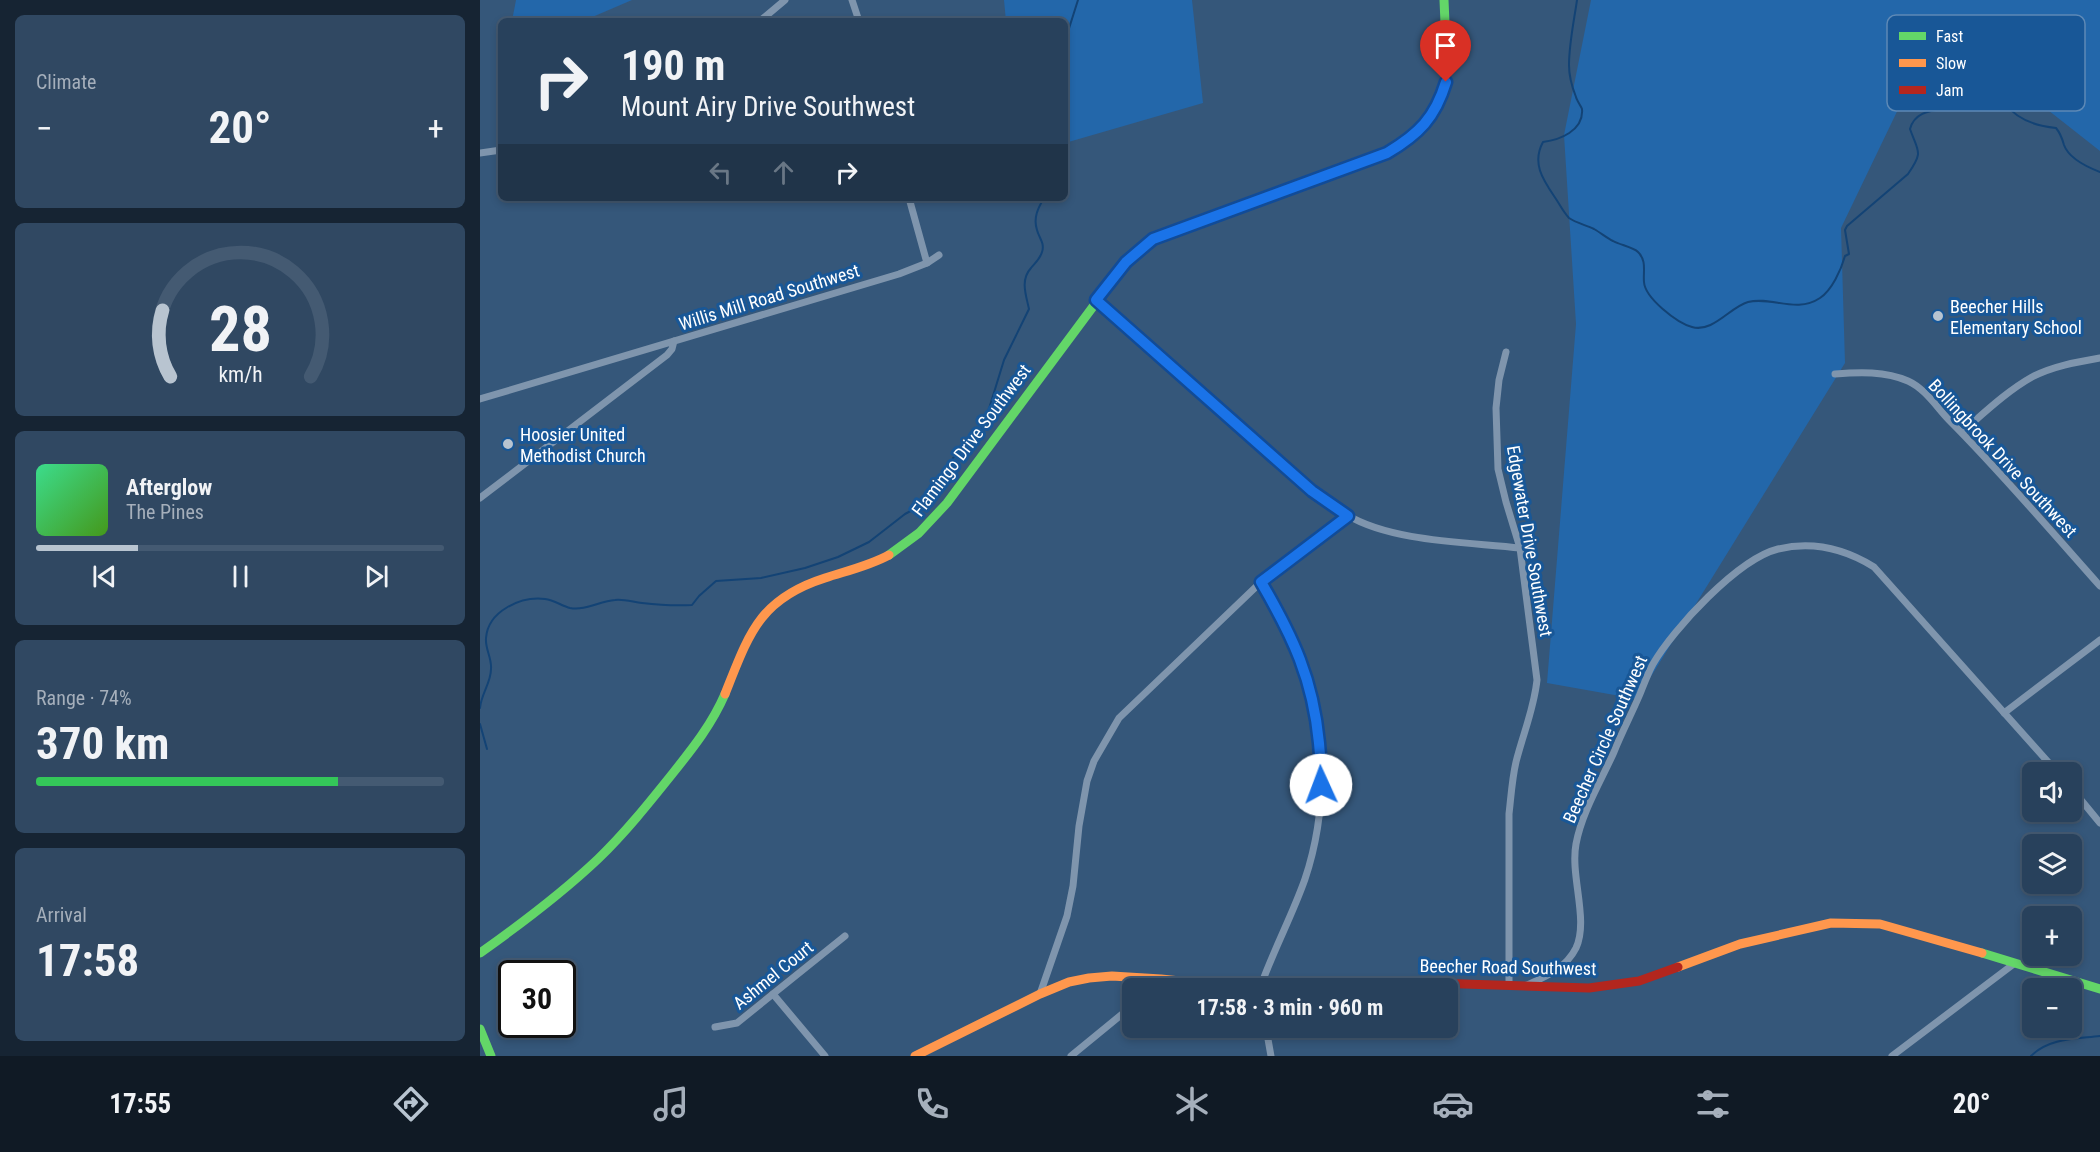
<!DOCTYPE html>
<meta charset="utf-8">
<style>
:root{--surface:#28415c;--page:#304862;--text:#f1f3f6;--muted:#a5afbb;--line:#445a72;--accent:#b8c4d0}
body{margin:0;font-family:"Roboto Condensed",sans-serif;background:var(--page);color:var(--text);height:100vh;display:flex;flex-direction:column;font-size:22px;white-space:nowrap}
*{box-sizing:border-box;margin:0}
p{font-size:20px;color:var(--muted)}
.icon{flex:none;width:33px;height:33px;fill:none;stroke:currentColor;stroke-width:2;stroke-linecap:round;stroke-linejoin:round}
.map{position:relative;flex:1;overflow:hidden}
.drawer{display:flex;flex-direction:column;gap:15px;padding:15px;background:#162433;width:480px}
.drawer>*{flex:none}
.guide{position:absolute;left:18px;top:18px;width:570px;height:183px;border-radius:9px;box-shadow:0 3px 9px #0003,0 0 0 2px var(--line);background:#28415c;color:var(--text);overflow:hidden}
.fabs{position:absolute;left:1542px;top:762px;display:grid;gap:12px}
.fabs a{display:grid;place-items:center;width:60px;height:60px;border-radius:9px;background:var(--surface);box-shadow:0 3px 9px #0003,0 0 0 2px var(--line);font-size:30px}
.speed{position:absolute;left:18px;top:960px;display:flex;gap:12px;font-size:30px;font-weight:700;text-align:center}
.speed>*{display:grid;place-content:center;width:78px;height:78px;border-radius:50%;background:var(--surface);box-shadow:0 3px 9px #0003,0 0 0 2px var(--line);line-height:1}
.speed .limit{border:3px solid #111;border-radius:9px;background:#fff;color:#111}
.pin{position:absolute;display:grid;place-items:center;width:51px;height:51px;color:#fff;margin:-62px -26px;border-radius:50% 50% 50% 0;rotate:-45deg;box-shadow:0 0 6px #0007}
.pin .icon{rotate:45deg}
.me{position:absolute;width:66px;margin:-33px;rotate:358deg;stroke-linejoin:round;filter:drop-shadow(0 0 4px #0008)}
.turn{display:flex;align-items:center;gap:21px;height:126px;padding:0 24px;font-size:27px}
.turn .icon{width:78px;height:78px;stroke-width:2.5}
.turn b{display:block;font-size:42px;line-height:51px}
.lanes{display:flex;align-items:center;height:57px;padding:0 24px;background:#0003;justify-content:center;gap:30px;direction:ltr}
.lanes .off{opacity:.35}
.big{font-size:45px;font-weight:700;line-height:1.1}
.drawer .tile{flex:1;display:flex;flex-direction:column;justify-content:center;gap:9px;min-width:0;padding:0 21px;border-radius:9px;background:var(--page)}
.drawer .dial{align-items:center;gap:0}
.dial svg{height:156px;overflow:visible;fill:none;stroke:var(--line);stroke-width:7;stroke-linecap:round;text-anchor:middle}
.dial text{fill:var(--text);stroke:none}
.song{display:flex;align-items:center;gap:18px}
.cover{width:72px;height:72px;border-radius:9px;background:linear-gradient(135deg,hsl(150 70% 55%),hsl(100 70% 35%))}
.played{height:6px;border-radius:3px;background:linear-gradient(90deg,var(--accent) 25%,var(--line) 25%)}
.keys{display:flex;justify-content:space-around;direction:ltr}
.heat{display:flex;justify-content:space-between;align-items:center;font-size:33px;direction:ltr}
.charge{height:9px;border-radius:4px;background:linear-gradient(90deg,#34c759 74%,var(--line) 0)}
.trip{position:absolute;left:642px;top:978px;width:336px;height:60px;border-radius:9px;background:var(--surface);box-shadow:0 3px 9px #0003,0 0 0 2px var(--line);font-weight:700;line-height:60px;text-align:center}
.menu{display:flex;height:96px;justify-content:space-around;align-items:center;background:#101a25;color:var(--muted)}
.menu .icon{width:42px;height:42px}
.menu .selected{color:var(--accent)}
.menu b{font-size:27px;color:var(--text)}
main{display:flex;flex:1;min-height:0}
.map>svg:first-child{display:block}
.green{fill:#2367aa}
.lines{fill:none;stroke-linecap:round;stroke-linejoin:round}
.stream{stroke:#134375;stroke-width:2}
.street{stroke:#7f95ad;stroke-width:7}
.fast{stroke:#63d668;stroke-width:9}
.slow{stroke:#ff974d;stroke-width:9}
.jam{stroke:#b3261e;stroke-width:9}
.route-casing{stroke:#114b97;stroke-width:15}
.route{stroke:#1a73e8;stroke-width:10}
.poi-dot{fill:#b8c4d0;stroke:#185797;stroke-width:2}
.labels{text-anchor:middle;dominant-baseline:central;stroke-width:6;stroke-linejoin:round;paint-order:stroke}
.street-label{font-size:18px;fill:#fff;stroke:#185797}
.poi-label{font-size:18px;fill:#fff;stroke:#185797;text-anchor:start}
.key{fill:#185797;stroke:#5d89b6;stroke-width:1.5}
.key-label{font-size:16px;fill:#fff}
</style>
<main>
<section class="drawer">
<div class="tile"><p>Climate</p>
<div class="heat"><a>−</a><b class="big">20°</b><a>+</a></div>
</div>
<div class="tile dial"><svg viewBox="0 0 100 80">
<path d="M14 69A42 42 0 1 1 86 69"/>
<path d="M14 69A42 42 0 0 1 10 35" stroke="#b8c4d0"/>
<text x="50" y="56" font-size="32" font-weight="700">28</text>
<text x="50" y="72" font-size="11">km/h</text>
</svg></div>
<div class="tile">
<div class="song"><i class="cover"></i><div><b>Afterglow</b><p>The Pines</p></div></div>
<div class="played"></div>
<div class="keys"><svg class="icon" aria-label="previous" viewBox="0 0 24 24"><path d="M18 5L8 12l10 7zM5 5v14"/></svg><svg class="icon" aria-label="pause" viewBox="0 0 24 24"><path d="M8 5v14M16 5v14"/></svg><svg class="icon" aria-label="next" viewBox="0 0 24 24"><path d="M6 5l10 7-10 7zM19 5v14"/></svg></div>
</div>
<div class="tile"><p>Range · 74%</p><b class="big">370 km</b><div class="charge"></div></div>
<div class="tile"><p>Arrival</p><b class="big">17:58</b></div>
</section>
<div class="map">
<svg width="1620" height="1056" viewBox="0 0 1620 1056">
<rect width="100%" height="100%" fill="#35577a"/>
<!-- green -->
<g class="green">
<polygon points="36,0 152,0 103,21 32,21"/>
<polygon points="524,0 712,0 723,103 585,143 585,21 526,21"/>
<polygon points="1111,0 1620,0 1620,151 1522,74 1424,97 1361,228 1365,363 1157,699 1067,683 1096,324 1084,135"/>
</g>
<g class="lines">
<!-- stream -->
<g class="stream">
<path d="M 1097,0 C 1094,21 1089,44 1089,65 C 1089,75 1092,87 1096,97 C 1097,101 1101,106 1102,109 C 1104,131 1079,140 1063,142 C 1051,164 1064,181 1076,199 C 1080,205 1084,213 1089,218 C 1096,223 1106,225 1114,229 C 1121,233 1127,238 1133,241 C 1140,245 1153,247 1158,252 C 1167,261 1163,271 1164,282 C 1165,298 1197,323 1212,327 C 1233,333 1250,307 1268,302 C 1292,296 1316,314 1340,298 C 1352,290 1361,270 1365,256 L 1369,254 L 1365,230 L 1367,226 L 1428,174 C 1444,151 1438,152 1430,129 C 1437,103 1470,114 1489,100 C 1496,95 1502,84 1512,87 C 1521,88 1522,98 1526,104 C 1537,120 1557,126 1576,128 C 1581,134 1582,138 1584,145 C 1589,159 1607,167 1620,172"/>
<polyline points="585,41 598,0"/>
<polyline points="585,63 587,78 585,97"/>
<path d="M 0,708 C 1,694 11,683 11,669 C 12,658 5,649 6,638 C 8,611 41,596 65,599 C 74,600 82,606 90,608 C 105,611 120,601 135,600 C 144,599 153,602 162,603 C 179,605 195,606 212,605 L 219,596 L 236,581 L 281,578 L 325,568 L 358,557 L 389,542 L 425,514 L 455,498 L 468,480 L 473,458 L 498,435 L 504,425 L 524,360 L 549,309 C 546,295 540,280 551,268 C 555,263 560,259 562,252 C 565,243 559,238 557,230 C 553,218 558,208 564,198"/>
<polyline points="0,724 7,749"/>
<path d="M 1551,1056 C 1569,1038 1596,1039 1620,1036"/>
</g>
<!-- street -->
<g class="street">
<polyline points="372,0 379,21"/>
<polyline points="280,21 305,0"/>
<polyline points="0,153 21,150"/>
<polyline points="429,198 447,263"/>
<path d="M 616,300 L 833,491 C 844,499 855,508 867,515 C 912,542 988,542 1040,548"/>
<path d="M 1026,352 L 1019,380 L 1016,408 L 1018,469 L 1026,502 L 1040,548 L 1057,680 C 1054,709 1043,734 1036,762 C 1032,779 1031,797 1029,814 L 1029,985"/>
<path d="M 1355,374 C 1379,372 1405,371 1428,381 C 1444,388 1456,406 1468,419 C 1521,472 1570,530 1620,586"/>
<polyline points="0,399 419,274 447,263 459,255"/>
<path d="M 1482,432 C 1504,413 1527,391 1552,377 C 1573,366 1597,362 1620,358"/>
<polyline points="0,498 187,355 192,349 194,341"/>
<polyline points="1524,713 1620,640"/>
<polyline points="1592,789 1620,823"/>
<path d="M 1047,985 C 1067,976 1086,968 1096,948 C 1109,920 1090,876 1096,844 C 1102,812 1121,781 1134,752 C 1142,732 1152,713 1160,694 C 1164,684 1168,673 1173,664 C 1193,629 1258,559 1298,549 C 1332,541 1365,549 1394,567 L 1577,772"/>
<polyline points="675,988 681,979"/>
<path d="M 780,988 C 793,951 812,916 825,879 C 850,804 847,714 814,642 C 804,622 792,602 781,582"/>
<polyline points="293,994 345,1056"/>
<polyline points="560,994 587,916 593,886 599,826 607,781 614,761 639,718 781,582 868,516"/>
<polyline points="235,1027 257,1023 365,936"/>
<polyline points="786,1028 791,1056"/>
<polyline points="591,1056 652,1006"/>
<polyline points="1412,1056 1535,963"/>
</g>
<!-- fast -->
<g class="fast">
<polyline points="962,93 967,69 964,0"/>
<polyline points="409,555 439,533 467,503 644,265"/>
<path d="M 0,953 C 41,924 81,894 118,859 C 145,833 169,803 193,773 C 213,748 232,724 245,694"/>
<polyline points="1502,953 1620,989"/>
<polyline points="0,1029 11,1056"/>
</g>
<!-- slow -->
<g class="slow">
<path d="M 245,694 C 269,634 279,599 345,578 C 366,571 389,566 409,555"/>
<polyline points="1198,967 1260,944 1351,923 1400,924 1502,953"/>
<polyline points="435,1056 560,994 589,982 609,978 632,976 681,979 767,988 871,985"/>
</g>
<!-- jam -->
<g class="jam">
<path d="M 644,265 L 673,239 L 907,153 C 932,137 952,121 962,93"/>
<polyline points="871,985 922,982 1109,988 1159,981 1198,967"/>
</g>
</g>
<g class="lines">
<defs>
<path id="route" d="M 841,785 C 842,771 840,757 839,743 C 833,679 813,637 781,582 L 868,516 L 832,491 L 616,300 L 646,262 L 673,239 L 907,153 C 939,134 955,118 966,82"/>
</defs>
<!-- route casing -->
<use href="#route" class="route-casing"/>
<!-- route -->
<use href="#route" class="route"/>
</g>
<!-- markers -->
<g class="poi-dot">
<circle cx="1458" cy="316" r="6"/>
<circle cx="28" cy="444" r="6"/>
</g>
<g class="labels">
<!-- street labels -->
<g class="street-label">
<text transform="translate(289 297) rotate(-17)">Willis Mill Road Southwest</text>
<text transform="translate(491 440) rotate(-53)">Flamingo Drive Southwest</text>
<text transform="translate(1523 458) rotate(47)">Bollingbrook Drive Southwest</text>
<text transform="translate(1050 541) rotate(80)">Edgewater Drive Southwest</text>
<text transform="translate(1125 739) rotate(-66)">Beecher Circle Southwest</text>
<text transform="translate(1028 967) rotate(1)">Beecher Road Southwest</text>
<text transform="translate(293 975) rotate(-39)">Ashmel Court</text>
</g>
<!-- poi labels -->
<g class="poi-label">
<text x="1470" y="306">Beecher Hills<tspan x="1470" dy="21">Elementary School</tspan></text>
<text x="40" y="434">Hoosier United<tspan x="40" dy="21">Methodist Church</tspan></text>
</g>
</g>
<!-- legend -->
<rect x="1407" y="15" width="198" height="96" rx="9" class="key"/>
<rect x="1419" y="32" width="27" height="8" fill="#63d668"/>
<rect x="1419" y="59" width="27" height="8" fill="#ff974d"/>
<rect x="1419" y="86" width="27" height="8" fill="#b3261e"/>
<g class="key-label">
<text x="1456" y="42">Fast</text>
<text x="1456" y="69">Slow</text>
<text x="1456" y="96">Jam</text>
</g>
</svg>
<div class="fabs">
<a><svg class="icon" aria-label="sound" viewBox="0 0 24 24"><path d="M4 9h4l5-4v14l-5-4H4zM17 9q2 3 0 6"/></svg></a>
<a><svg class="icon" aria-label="layers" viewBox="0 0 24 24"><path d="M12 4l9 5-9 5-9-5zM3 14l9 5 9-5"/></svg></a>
<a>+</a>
<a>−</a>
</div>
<div class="speed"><div class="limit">30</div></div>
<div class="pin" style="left:966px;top:82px;background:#d93025"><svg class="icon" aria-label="arrive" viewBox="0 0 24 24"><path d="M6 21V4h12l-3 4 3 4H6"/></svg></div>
<svg class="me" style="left:841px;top:785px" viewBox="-20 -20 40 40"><circle r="19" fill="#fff"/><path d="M0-13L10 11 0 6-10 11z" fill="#1a73e8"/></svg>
<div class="trip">17:58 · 3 min · 960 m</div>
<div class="guide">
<div class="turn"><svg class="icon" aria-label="right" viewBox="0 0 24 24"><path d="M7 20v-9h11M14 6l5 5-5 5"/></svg><div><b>190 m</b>Mount Airy Drive Southwest</div></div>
<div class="lanes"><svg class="icon off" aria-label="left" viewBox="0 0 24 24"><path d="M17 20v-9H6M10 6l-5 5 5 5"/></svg><svg class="icon off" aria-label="ahead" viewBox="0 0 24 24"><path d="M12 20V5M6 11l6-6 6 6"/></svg><svg class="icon" aria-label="right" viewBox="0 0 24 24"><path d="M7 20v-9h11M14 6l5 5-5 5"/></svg></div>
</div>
</div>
</main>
<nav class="menu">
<b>17:55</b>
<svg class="icon selected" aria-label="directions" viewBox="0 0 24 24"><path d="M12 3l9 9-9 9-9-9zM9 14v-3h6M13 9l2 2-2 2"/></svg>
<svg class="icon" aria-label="music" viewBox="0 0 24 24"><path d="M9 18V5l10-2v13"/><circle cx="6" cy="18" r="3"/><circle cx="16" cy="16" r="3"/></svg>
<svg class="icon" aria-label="phone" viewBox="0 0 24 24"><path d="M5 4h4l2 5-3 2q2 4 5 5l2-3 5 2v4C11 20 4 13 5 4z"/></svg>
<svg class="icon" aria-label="climate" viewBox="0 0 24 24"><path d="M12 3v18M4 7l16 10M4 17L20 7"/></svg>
<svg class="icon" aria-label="car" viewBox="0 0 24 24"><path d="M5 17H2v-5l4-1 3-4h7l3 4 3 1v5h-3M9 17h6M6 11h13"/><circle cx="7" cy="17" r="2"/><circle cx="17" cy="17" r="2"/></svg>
<svg class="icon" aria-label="filters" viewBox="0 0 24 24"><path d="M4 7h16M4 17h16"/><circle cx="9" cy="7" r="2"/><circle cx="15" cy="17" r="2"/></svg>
<b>20°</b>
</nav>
